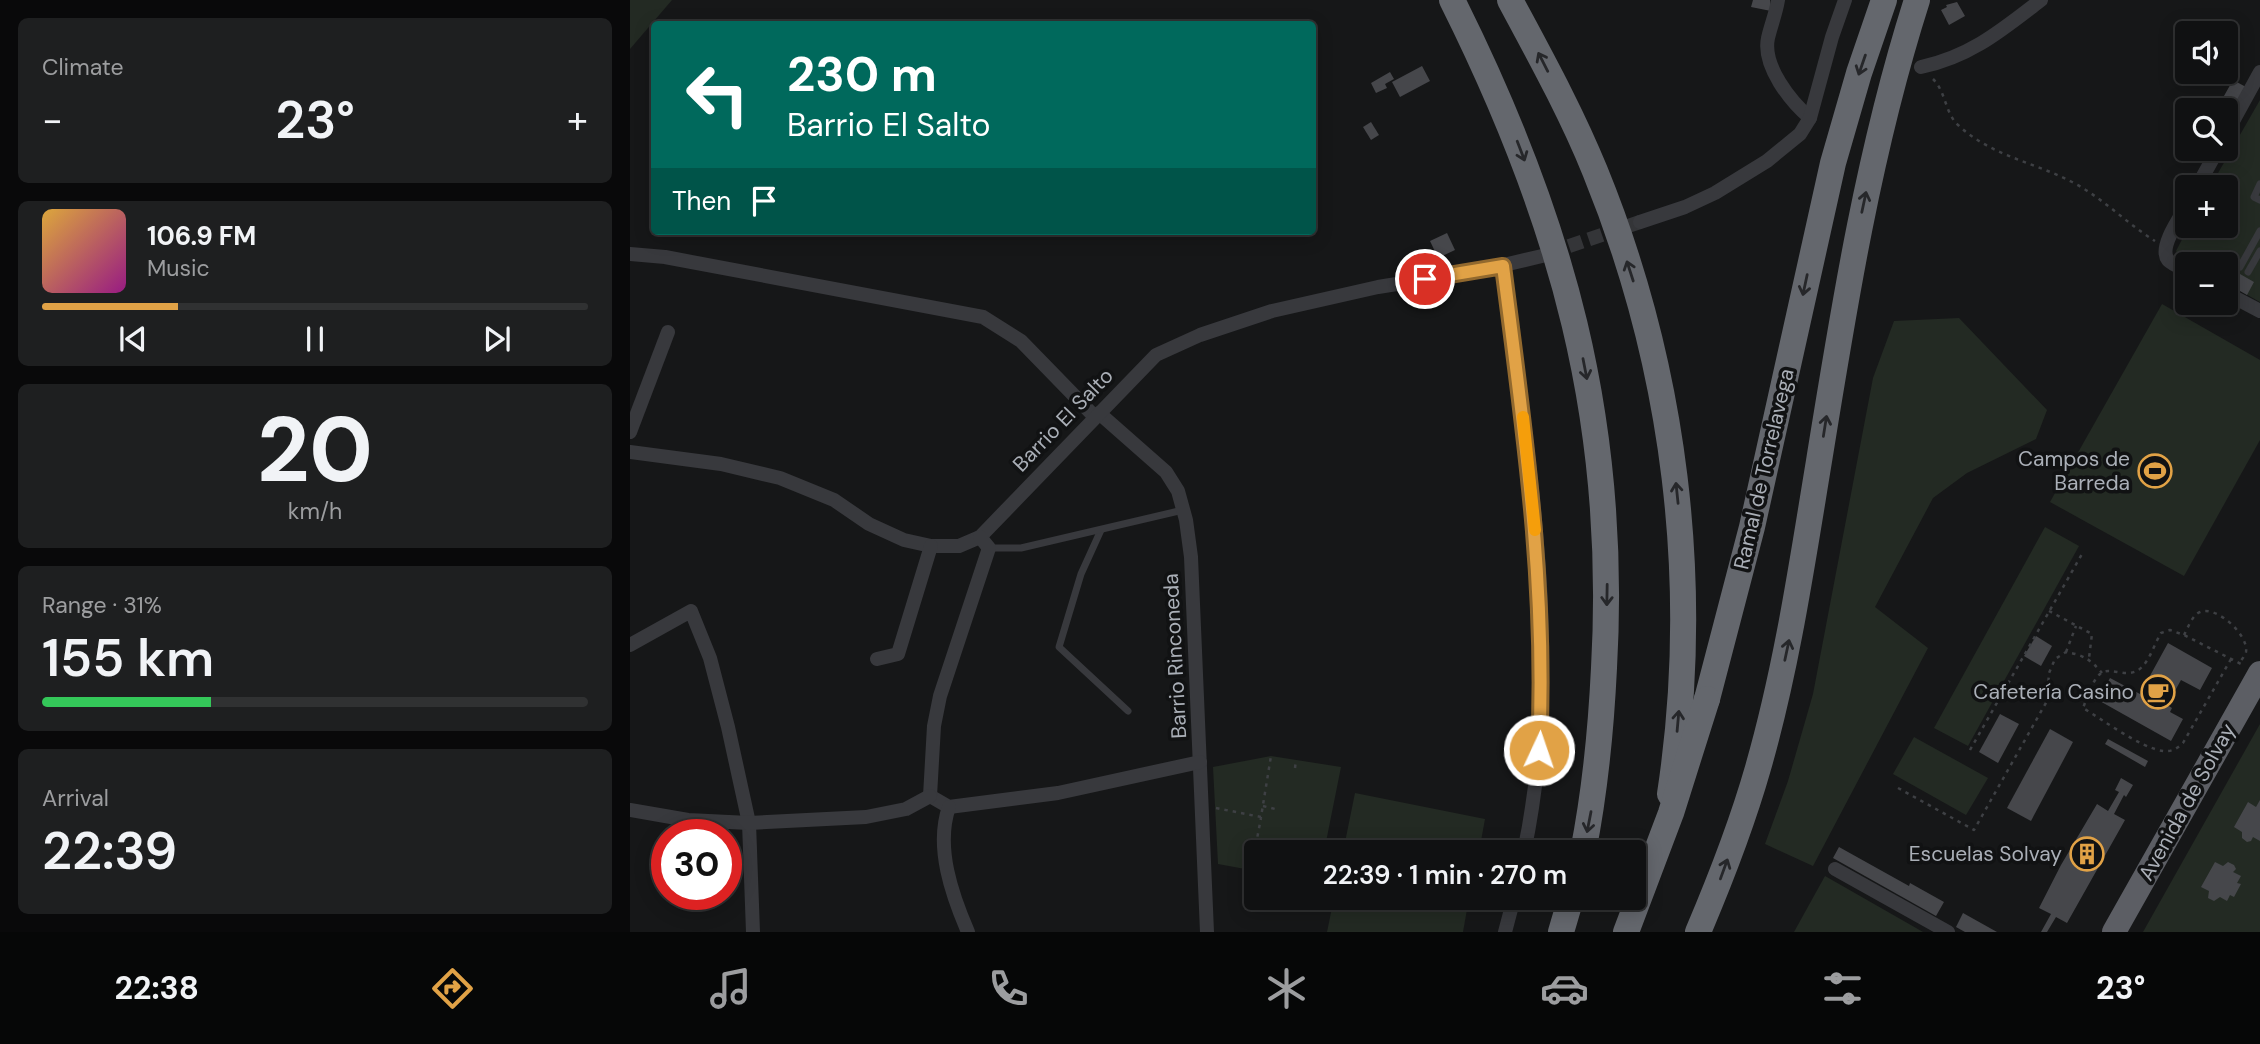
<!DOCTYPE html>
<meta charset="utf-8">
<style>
:root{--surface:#101112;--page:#1e1f20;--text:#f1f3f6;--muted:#9c9d9f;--line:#303132;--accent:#e1a246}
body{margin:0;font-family:"DM Sans",sans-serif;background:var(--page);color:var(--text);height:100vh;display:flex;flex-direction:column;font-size:26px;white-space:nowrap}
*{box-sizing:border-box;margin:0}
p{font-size:23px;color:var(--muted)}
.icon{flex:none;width:38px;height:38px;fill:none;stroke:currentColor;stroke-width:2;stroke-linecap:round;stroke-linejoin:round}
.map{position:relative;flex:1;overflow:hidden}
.side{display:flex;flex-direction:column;gap:18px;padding:18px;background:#09090a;width:630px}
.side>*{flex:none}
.top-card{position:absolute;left:21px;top:21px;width:665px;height:214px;border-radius:7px;box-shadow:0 4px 18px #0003,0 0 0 2px var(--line);background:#00695c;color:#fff;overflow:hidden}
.fabs{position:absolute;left:1545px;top:21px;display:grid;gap:14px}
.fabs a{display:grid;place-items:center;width:63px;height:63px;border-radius:7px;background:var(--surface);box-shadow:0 4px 18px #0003,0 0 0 2px var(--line);font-size:35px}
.speed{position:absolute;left:21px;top:819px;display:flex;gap:14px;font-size:35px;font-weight:700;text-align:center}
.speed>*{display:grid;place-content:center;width:91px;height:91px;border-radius:50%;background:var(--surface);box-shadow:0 4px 18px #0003,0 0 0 2px var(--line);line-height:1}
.speed .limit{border:10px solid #d22;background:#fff;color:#111}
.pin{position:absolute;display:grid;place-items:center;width:60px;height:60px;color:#fff;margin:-30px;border:4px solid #fff;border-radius:50%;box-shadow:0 2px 7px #0007}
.me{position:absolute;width:77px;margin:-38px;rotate:3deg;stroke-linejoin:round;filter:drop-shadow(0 0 5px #0008)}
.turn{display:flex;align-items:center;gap:24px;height:147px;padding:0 21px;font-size:32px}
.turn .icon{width:91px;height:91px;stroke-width:2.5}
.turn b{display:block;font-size:49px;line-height:60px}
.then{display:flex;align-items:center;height:66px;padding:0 21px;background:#0003;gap:14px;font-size:26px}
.big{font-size:52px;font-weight:600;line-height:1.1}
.side .widget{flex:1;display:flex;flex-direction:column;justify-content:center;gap:10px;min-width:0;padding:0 24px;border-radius:10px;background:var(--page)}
.side .dial{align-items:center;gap:0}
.dial b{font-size:91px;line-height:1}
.song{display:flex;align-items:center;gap:21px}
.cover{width:84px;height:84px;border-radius:10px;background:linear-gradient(135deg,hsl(40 70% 55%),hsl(310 70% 35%))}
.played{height:7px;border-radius:4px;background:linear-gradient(90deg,var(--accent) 25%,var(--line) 25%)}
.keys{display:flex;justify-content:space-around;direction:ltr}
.heat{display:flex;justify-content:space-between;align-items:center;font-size:38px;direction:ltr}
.charge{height:10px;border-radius:5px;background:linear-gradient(90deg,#34c759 31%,var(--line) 0)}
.trip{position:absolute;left:614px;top:840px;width:402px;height:70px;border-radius:7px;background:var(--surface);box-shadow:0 4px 18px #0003,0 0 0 2px var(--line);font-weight:600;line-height:70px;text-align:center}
.tab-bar{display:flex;height:112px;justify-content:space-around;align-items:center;background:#060707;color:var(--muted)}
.tab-bar .icon{width:49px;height:49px}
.tab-bar .on{color:var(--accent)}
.tab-bar b{font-size:32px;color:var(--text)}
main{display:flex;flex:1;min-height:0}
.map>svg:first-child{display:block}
.green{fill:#232a23}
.building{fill:#46474b}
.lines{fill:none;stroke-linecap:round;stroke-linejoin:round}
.minor-tunnel{stroke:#343538;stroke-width:14;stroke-dasharray:14 7;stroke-linecap:butt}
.path{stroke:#3e4044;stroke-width:2.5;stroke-dasharray:3.5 5;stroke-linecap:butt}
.service{stroke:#38393d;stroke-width:7}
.minor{stroke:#38393d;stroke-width:14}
.trunk{stroke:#5c5e64;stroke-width:24}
.motorway{stroke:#64676d;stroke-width:26}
.motorway-bridge{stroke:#64676d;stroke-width:26}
.oneway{stroke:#26272a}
.route-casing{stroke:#92692e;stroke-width:18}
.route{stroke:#e1a246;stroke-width:12}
.slow{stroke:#f59e0b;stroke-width:12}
.labels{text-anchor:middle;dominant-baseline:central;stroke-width:7;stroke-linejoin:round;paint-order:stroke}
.street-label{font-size:21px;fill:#aaafb7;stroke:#111213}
.poi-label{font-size:21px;fill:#aaafb7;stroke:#111213;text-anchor:end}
</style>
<main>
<section class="side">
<div class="widget"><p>Climate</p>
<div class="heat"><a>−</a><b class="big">23°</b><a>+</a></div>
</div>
<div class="widget">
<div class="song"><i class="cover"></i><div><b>106.9 FM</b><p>Music</p></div></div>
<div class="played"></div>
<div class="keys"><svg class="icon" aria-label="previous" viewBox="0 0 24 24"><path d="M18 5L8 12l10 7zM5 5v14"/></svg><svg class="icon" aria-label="pause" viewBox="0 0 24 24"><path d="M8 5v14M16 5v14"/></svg><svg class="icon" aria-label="next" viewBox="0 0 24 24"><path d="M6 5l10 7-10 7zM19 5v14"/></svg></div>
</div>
<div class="widget dial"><b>20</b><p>km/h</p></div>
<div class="widget"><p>Range · 31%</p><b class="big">155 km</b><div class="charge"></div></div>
<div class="widget"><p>Arrival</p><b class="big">22:39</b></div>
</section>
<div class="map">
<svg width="1630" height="932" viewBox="0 0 1630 932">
<rect width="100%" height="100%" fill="#161718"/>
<!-- green -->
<g class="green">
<polygon points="0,0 42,0 0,49"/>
<path d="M 1630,100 L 1630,302 L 1596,283 L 1596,264 C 1580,264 1554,269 1546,251 L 1559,226 L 1596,226 L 1596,187 L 1580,187 Z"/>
<polygon points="1532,304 1630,360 1630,440 1554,576 1420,502"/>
<polygon points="1329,318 1417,410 1406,439 1337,473 1303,498 1245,607 1298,648 1183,866 1135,844 1158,781 1183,694 1243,378 1264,321"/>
<polygon points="1415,527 1449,546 1338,746 1304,728"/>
<polygon points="1630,724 1630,932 1513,932"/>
<polygon points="1284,737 1358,778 1336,815 1263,774"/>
<polygon points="641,756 711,767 694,852 626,852 626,871 588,864 583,767"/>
<polygon points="725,793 855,819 849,852 713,852"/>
<polygon points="1195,876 1293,932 1164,932"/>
<polygon points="704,898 839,898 833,932 697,932"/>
</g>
<!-- building -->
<g class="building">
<polygon points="1123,0 1140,0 1141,11 1121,7"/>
<polygon points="1327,2 1335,16 1319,25 1311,10 1317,7 1316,5"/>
<polygon points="792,66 800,81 770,97 762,82"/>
<polygon points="760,72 764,79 755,84 757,88 746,93 741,83"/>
<polygon points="1603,80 1616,87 1596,124 1596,110 1586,110"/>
<polygon points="741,122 749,135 741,140 733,127"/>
<polygon points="817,233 825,250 808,258 800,241"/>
<polygon points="1603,270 1624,282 1617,295 1596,283 1596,275 1599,277"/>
<polygon points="1406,636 1422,646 1411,666 1394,656"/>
<polygon points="1538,643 1582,668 1570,690 1551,680 1537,705 1542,708 1540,712 1553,719 1541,741 1468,700 1480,678 1510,694"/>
<polygon points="1370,714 1389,724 1368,763 1349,752"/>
<polygon points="1420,729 1443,742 1401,821 1377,808"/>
<polygon points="1478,739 1518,761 1515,767 1475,744"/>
<polygon points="1491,778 1503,785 1496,797 1494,795 1484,814 1495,820 1437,923 1426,917 1417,932 1411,932 1421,914 1409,908 1431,865 1467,804 1478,811 1489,792 1485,790"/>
<polygon points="1630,800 1630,841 1623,837 1621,841 1617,842 1612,838 1612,832 1604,827 1618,802 1626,807"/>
<polygon points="1209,847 1279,886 1280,883 1314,902 1306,916 1203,858"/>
<polygon points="1585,862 1593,866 1598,862 1604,865 1606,869 1603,872 1611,876 1607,883 1611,884 1604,897 1600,895 1597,901 1590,897 1584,901 1578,898 1579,891 1571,887"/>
<polygon points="1333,913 1367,932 1335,932 1326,927"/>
</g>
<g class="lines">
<!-- minor-tunnel -->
<polyline class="minor-tunnel" points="919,253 1010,222"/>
<!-- path -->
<g class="path">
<path d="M 1303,79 C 1316,92 1315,113 1328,125 C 1361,156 1404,162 1442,182 C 1473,198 1496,223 1525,241"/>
<polyline points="1419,611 1462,634 1459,658"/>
<path d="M 1554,635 C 1558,628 1562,615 1570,612 C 1586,605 1619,635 1616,652 C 1615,656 1612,659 1610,662"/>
<polyline points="1436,652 1446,626"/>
<path d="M 1601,659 L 1553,743 C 1547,749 1541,752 1533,751 C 1511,748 1473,720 1453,708 C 1457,698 1462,681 1470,674 C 1480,665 1498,681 1512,667 C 1520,659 1525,643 1531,633 L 1540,630 L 1554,635 L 1613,665"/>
<polyline points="1340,750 1452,554"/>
<polyline points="665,768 666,760"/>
<path d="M 1268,788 L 1344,830 L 1417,701 L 1419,673 L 1425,659 L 1436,652 C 1454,655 1461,660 1472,673"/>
<polyline points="633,806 649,810"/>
<polyline points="586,808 631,817 641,756"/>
<polyline points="621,870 631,818"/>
</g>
<!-- service -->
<g class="service">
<polyline points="1630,184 1624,197 1630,200"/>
<polyline points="1610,267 1630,231"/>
<polyline points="1618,272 1630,251"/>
<polyline points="471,530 451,574 429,647 498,711"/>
<polyline points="359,548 391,548 553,510"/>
</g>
<!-- minor -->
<g class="minor">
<path d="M 1148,0 C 1146,13 1141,25 1138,38 C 1132,66 1161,102 1180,118"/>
<path d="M 1291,67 C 1340,57 1372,30 1411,0"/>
<polyline points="1596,134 1630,72"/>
<polyline points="1567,187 1588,149"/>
<path d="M 1558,204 C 1551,216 1528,247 1538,260 C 1543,265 1552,268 1558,271"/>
<polyline points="1010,222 1055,207 1085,193 1137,161 1170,134 1180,118 1202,37 1215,0"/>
<polyline points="0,254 35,257 353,317 391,341 465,417"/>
<path d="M 873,266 C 898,459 935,659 894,852"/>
<polyline points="1596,293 1630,311"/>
<polyline points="469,413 536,472 548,491 556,520 561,557 577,932"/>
<polyline points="0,432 38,332"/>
<polyline points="0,452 91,464 150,478 204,500 239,524 274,540 301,546 329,546 350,537 526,355 570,335 642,311 748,287 848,271 912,256"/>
<polyline points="0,645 61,611 80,658 98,727 119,823 123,932"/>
<polyline points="247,659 268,654 301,546"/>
<polyline points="300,796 319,807 428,793 570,762"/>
<polyline points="300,796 304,726 310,696 359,548 350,537"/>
<path d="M 319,807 C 305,847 322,895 338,932"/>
<polyline points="0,810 58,820 119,823 236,817 276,809 300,796"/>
<polyline points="1205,869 1318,932"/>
<polyline points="875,932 884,898"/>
</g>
<!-- trunk -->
<polyline class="trunk" points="1484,932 1630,673"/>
<!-- motorway -->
<g class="motorway">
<path d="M 822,0 C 932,220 988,421 974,668 C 971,730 965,791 953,852"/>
<path d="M 880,0 C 910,56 941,112 965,171 C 1045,367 1072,583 1040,794"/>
<polyline points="1077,699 1122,527 1203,163 1229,73 1254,0"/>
<polyline points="931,932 941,898"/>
<path d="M 1068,932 C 1091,878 1112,824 1128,768 C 1157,667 1172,564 1189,461 C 1214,306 1239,150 1287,0"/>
</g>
<!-- motorway-bridge -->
<polyline class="motorway-bridge" points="996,932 1041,813 1077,699"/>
</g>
<!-- one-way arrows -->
<defs><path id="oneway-shaft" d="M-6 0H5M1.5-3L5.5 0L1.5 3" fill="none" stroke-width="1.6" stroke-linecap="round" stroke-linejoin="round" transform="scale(1.75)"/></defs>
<g class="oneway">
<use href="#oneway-shaft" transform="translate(913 62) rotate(-117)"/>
<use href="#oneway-shaft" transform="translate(1232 65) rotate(109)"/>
<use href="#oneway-shaft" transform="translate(891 151) rotate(69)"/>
<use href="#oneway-shaft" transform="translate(1234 202) rotate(-78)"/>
<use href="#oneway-shaft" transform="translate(1000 271) rotate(-108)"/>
<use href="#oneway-shaft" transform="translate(1175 285) rotate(102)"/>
<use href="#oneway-shaft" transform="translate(955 369) rotate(79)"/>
<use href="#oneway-shaft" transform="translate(1195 426) rotate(-81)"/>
<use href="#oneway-shaft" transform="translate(1047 493) rotate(-96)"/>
<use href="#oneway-shaft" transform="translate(977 595) rotate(91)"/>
<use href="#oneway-shaft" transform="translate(1157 650) rotate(-78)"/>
<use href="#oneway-shaft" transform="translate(1048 721) rotate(-85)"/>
<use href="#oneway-shaft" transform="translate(959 822) rotate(101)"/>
<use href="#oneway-shaft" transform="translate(1094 869) rotate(-70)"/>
</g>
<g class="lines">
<defs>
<path id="route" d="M 795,279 L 873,266 C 894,430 917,584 909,750"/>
</defs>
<!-- route casing -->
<use href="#route" class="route-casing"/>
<!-- route -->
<use href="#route" class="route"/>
<!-- slow -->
<polyline class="slow" points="893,417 905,530"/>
</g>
<!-- icons -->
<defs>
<symbol id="stadium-ring" viewBox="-11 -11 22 22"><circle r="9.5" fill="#111213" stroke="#e1a246" stroke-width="1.5"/><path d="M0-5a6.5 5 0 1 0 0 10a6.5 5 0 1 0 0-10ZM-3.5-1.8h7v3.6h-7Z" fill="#e1a246"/></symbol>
<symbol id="cafe-ring" viewBox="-11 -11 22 22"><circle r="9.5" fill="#111213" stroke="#e1a246" stroke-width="1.5"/><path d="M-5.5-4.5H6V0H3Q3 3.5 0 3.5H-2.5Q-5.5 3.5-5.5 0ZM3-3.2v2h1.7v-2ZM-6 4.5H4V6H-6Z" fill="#e1a246"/></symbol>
<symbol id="building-ring" viewBox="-11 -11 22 22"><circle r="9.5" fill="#111213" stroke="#e1a246" stroke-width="1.5"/><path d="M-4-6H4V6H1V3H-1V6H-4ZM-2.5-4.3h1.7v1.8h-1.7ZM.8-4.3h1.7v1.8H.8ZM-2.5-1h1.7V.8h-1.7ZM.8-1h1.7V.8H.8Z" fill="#e1a246"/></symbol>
</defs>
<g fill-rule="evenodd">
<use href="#stadium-ring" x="1506" y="452" width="38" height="38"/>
<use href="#cafe-ring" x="1509" y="673" width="38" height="38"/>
<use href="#building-ring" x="1438" y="835" width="38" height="38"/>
</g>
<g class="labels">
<!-- street labels -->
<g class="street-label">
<text transform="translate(433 420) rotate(-46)">Barrio El Salto</text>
<text transform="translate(1134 469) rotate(-77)">Ramal de Torrelavega</text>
<text transform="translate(545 656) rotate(-93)">Barrio Rinconeda</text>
<text transform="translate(1557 802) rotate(-61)">Avenida de Solvay</text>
</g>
<!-- poi labels -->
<g class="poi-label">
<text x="1500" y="459">Campos de<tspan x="1500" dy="24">Barreda</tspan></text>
<text x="1504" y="692">Cafetería Casino</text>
<text x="1432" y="854">Escuelas Solvay</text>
</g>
</g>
</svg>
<div class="fabs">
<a><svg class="icon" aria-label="sound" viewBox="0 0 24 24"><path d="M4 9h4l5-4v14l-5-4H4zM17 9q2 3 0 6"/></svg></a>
<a><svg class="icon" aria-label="search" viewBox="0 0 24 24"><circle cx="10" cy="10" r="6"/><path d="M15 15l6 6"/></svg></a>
<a>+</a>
<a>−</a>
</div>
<div class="speed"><div class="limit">30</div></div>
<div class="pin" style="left:795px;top:279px;background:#d93025"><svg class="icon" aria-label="arrive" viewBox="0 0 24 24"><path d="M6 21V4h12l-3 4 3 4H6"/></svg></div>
<svg class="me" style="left:909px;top:750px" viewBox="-20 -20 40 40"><circle r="17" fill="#e1a246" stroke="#fff" stroke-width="3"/><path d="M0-11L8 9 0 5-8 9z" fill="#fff"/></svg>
<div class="trip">22:39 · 1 min · 270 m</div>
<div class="top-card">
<div class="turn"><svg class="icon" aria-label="left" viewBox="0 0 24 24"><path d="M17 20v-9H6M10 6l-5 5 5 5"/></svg><div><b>230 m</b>Barrio El Salto</div></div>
<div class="then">Then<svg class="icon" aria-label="arrive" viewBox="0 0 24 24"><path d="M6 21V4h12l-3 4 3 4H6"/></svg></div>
</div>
</div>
</main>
<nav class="tab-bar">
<b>22:38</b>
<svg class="icon on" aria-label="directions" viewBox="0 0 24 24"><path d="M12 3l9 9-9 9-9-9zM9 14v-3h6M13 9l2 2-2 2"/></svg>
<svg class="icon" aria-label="music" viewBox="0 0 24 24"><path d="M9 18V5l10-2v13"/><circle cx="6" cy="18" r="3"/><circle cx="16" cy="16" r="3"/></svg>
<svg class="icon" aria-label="phone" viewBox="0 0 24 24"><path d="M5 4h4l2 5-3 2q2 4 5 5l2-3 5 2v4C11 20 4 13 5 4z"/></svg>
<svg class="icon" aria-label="climate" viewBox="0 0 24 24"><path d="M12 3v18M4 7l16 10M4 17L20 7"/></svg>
<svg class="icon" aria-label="car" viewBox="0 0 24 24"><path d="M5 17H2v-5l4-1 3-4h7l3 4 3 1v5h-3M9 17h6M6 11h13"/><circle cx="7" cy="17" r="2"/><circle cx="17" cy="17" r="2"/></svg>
<svg class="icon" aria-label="filters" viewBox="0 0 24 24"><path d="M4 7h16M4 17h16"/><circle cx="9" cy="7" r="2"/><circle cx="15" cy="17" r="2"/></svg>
<b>23°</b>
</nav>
